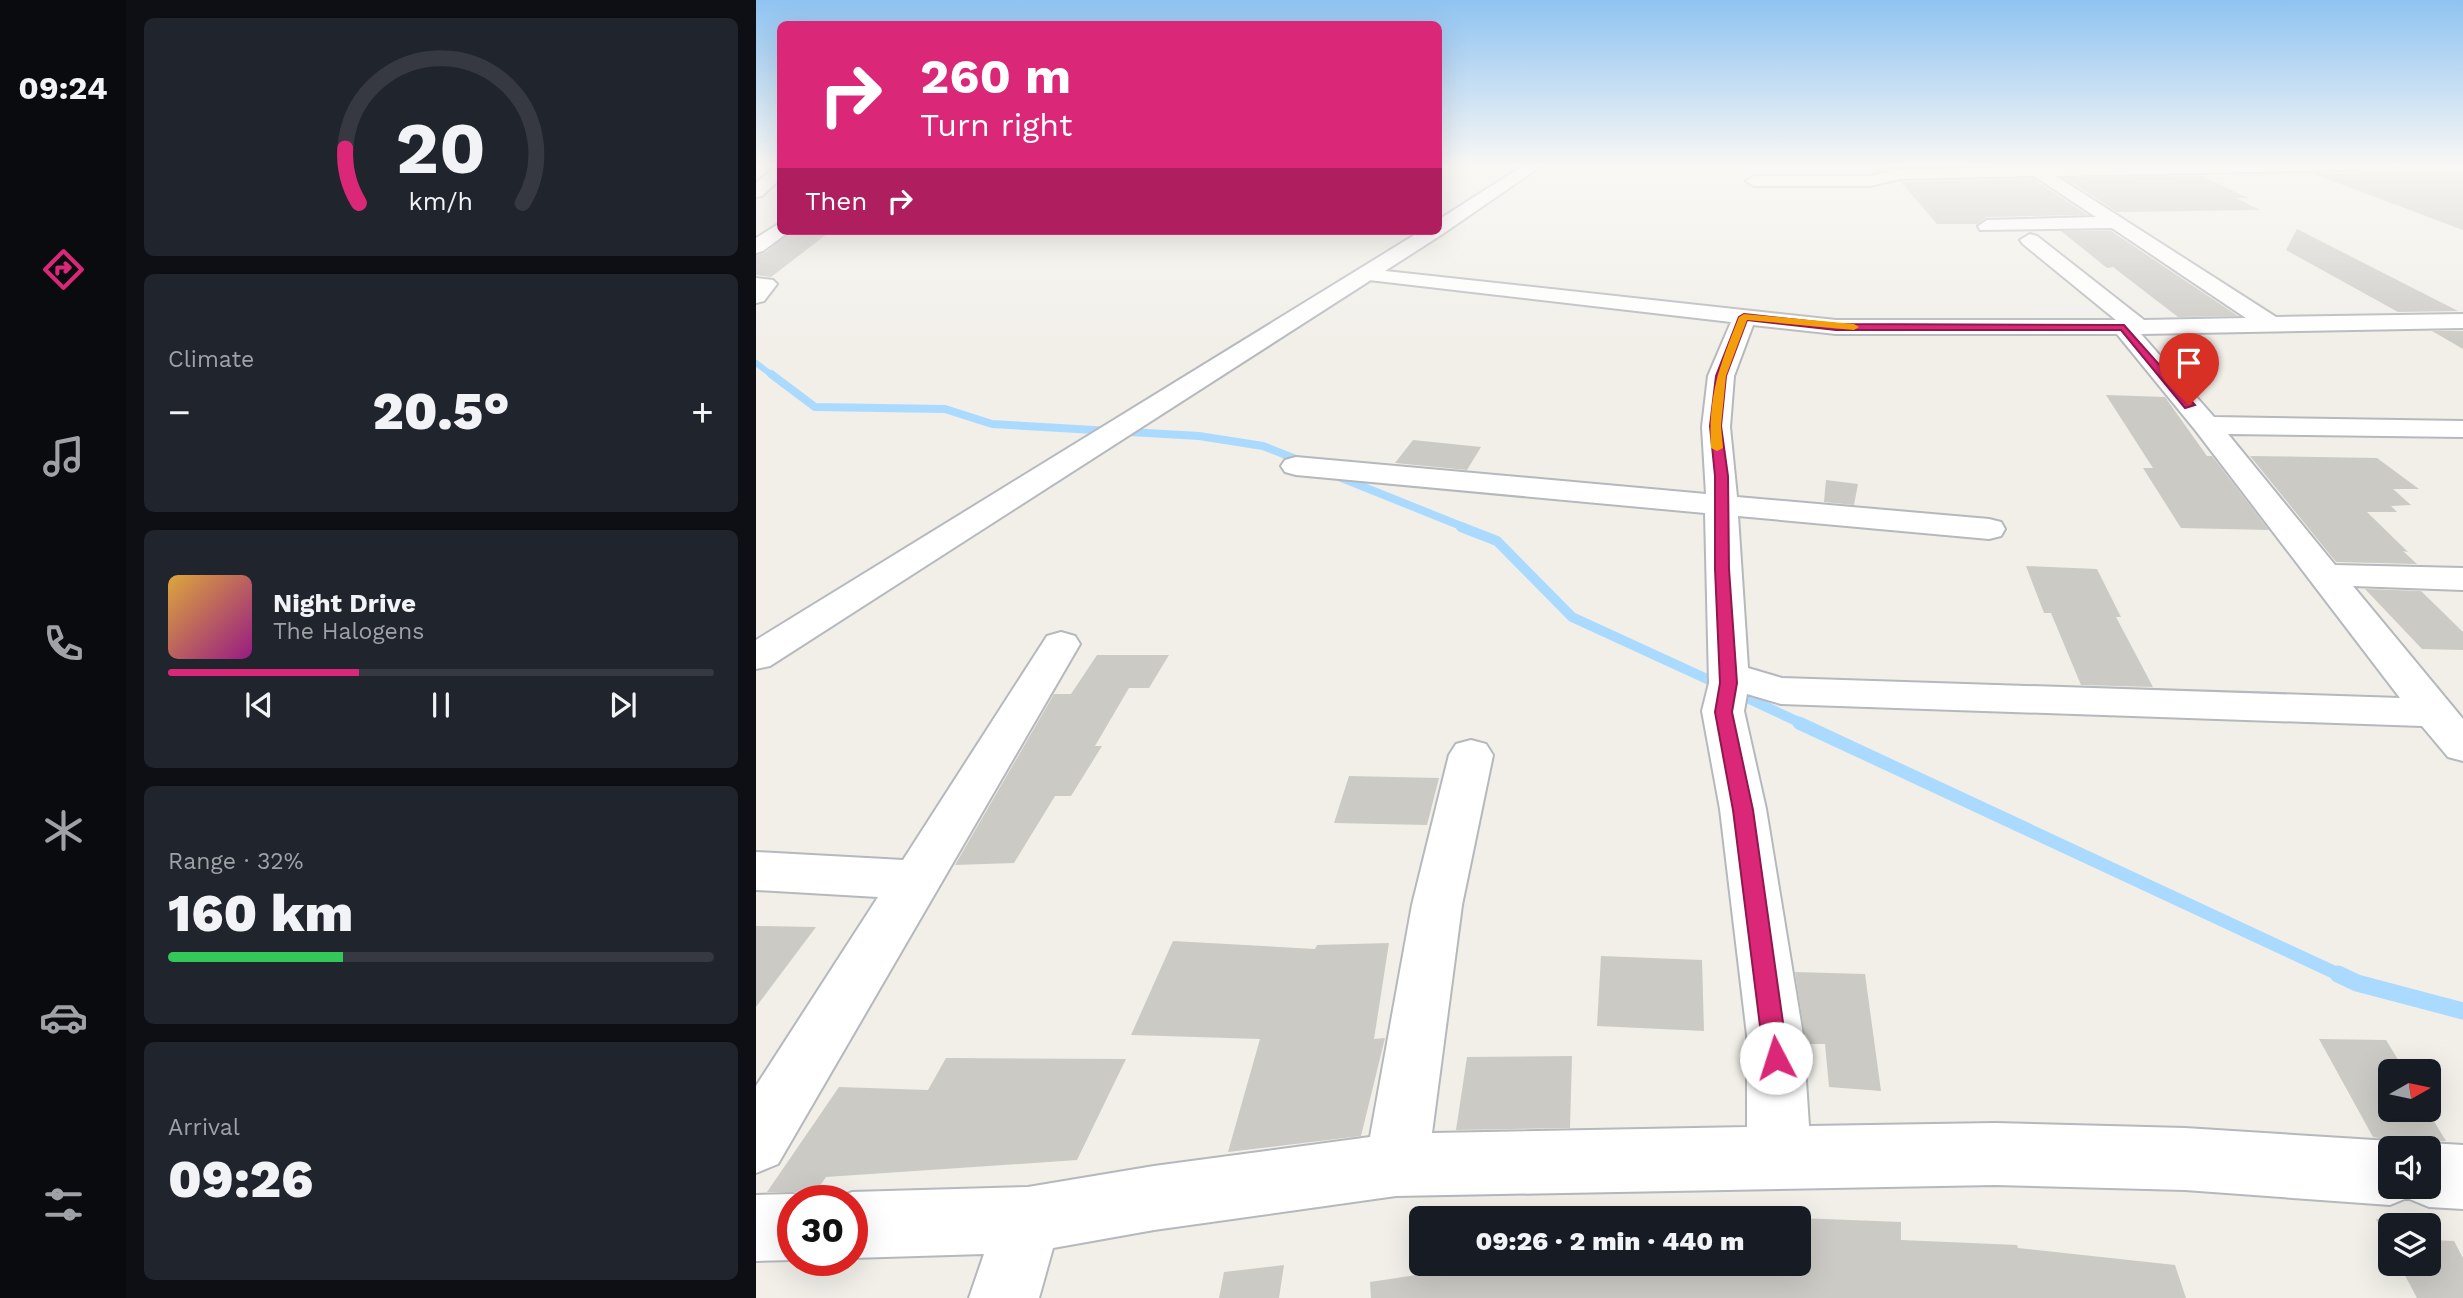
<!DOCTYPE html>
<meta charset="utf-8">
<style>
:root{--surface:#171b24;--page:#20242c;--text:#f1f3f6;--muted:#9ea1a6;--line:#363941;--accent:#db2777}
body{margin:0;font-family:"Work Sans",sans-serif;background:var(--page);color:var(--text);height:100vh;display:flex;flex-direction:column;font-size:26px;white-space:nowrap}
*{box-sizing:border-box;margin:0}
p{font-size:23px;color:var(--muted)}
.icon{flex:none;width:38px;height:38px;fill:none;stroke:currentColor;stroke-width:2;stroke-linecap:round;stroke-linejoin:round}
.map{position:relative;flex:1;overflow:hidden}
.panel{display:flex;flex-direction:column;gap:18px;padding:18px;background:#0d0f14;width:630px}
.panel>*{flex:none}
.banner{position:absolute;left:21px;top:21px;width:665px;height:214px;border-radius:10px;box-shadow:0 7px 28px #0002;background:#db2777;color:#fff;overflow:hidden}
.needle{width:46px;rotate:81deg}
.buttons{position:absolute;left:1622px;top:1059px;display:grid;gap:14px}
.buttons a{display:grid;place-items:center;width:63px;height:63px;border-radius:10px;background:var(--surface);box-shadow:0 7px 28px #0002;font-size:35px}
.speed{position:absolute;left:21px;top:1185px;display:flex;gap:14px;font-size:35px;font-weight:700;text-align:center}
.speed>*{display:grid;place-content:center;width:91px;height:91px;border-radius:50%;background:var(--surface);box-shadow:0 7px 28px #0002;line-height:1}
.speed .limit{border:10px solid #d22;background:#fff;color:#111}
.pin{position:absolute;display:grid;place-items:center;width:60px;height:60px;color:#fff;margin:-72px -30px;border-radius:50% 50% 50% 0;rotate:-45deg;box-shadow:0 0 7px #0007}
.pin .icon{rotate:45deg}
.me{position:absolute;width:77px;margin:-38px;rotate:355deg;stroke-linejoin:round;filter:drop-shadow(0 0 5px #0008)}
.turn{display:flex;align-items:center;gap:24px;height:147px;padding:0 28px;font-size:32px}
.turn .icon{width:91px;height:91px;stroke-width:2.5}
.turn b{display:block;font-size:49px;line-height:60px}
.then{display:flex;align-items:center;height:66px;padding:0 28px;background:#0003;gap:14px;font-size:26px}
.big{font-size:52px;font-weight:800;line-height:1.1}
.panel .tile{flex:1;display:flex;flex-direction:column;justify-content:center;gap:10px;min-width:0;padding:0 24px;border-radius:10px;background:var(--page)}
.panel .dial{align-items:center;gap:0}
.dial svg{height:182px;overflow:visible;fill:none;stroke:var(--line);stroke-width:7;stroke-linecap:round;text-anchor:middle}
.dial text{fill:var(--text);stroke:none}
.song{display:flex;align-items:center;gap:21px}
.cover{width:84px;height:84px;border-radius:10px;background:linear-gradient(135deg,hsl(40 70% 55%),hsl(310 70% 35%))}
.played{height:7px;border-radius:4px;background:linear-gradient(90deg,var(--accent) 35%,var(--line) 35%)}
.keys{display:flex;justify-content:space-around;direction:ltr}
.heat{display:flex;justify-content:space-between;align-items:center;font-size:38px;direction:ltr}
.charge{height:10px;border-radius:5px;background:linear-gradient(90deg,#34c759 32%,var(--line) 0)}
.trip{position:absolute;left:653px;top:1206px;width:402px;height:70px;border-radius:10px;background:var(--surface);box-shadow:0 7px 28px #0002;font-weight:800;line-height:70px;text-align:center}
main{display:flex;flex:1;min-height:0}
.dock{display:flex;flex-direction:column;width:126px;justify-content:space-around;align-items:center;background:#090b0e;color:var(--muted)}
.dock .icon{width:49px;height:49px}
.dock .current{color:var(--accent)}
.dock b{font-size:32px;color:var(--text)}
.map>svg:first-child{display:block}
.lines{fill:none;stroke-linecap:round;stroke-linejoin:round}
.stream-far4{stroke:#aadaff;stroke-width:6}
.stream-far3{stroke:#aadaff;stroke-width:8}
.stream-far2{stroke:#aadaff;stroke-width:10}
.stream-far1{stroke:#aadaff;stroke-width:13}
.stream{stroke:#aadaff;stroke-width:17}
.building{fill:#cccac5}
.street-casing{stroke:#b5b8bc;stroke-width:4}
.secondary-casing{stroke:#b6babf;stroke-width:4}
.street{fill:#fff;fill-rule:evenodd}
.secondary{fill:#fff;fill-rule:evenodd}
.route{fill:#db2777;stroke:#8e194d;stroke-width:2}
.slow{fill:#f59e0b}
</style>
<main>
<nav class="dock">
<b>09:24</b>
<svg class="icon current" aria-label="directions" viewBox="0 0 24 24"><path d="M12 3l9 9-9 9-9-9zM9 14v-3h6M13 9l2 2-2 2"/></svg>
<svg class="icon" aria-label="music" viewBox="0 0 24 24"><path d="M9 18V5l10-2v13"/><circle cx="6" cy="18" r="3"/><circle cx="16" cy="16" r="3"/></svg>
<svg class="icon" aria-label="phone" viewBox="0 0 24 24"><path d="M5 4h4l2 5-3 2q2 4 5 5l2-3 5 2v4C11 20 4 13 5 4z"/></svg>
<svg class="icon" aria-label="climate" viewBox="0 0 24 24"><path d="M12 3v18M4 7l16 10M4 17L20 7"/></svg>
<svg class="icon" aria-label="car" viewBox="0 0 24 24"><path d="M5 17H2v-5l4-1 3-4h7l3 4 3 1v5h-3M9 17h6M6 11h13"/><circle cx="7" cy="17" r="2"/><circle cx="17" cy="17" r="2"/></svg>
<svg class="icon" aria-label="filters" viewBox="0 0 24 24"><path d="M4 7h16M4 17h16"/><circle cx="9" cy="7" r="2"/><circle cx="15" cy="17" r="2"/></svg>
</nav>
<section class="panel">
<div class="tile dial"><svg viewBox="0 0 100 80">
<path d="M14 69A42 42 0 1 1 86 69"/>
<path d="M14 69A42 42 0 0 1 8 45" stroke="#db2777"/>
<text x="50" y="56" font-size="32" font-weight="700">20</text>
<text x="50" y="72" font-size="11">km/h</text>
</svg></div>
<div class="tile"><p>Climate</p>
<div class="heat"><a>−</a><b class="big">20.5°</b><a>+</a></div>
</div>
<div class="tile">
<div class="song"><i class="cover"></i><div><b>Night Drive</b><p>The Halogens</p></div></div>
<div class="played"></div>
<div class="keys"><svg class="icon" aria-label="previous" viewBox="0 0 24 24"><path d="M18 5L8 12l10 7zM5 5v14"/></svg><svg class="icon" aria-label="pause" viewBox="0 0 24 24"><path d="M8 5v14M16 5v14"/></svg><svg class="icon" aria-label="next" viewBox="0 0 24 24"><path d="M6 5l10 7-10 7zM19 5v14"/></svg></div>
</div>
<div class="tile"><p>Range · 32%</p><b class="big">160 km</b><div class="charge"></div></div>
<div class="tile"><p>Arrival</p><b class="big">09:26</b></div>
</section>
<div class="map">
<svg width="1707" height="1298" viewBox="0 0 1707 1298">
<rect width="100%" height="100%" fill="#f1efe8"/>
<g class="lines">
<!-- stream-far4 -->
<polyline class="stream-far4" points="0,363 17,376"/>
<!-- stream-far3 -->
<g class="stream-far3">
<polyline points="15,374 59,407 189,409 236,424 443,436 507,446 550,463"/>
<polyline points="578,475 710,528"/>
</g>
<!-- stream-far2 -->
<g class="stream-far2">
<polyline points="705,527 741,541 816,617 964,685"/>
<polyline points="978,692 1047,724"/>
</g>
<!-- stream-far1 -->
<polyline class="stream-far1" points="1043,723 1586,976"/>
<!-- stream -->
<polyline class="stream" points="1582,974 1601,983 1707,1011"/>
</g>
<!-- building -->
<g class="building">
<polygon points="1131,164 1271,164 1136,168"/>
<polygon points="1694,169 1707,173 1707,230 1558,174"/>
<polygon points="1446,176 1492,198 1480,198 1504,210 1361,212 1309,178"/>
<polygon points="1277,179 1332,215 1231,217 1221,224 1181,224 1145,182"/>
<polygon points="1541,229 1702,311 1642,312 1530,250"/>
<polygon points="34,231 75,231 15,277 0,275 0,255 9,253"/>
<polygon points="1305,231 1355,231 1482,316 1422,317 1357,267 1351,268"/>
<polygon points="1676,331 1707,331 1707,349"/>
<polygon points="1350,395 1409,397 1451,456 1456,456 1513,530 1425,528 1387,468 1397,468"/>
<polygon points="657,440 725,447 711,470 639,463"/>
<polygon points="1494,456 1621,458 1663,489 1637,489 1655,505 1635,506 1641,512 1611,512 1652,552 1647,551 1661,564 1580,562"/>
<polygon points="1070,480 1102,484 1098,505 1068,502"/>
<polygon points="1270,566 1341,569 1365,617 1360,617 1397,687 1325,685 1295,613 1288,613"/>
<polygon points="1609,589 1665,591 1707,632 1707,650 1666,649"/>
<polygon points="341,655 413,655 393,688 373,688 339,746 346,746 315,796 299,796 258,863 199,865 298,694 315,694"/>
<polygon points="593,776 683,778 671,825 578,823"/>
<polygon points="0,926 60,927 0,1007"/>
<polygon points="417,941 559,949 561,945 633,943 618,1039 629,1038 605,1136 472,1152 504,1039 375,1035"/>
<polygon points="845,956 946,960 948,1031 841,1026"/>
<polygon points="1039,972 1109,974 1125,1091 1073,1087 1069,1044 1050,1044"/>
<polygon points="1563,1039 1630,1040 1649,1071 1634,1071 1634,1110 1671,1110 1690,1141 1641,1141 1617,1137"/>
<polygon points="816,1056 814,1128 700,1130 711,1057"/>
<polygon points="190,1058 370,1059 321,1160 70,1177 55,1199 38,1192 11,1192 83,1087 172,1090"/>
<polygon points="1043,1218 1145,1222 1145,1240 1261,1245 1262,1248 1419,1265 1430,1298 615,1298 614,1282 733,1264 1043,1264"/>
<polygon points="1620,1219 1654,1221 1656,1225 1634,1225 1634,1247"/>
<polygon points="1673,1240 1698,1241 1707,1258 1707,1298 1661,1298 1643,1264 1673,1264"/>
<polygon points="528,1265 523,1298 463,1298 468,1272"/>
</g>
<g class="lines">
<defs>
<g id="street">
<path d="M 1276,164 L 1285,166 L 1646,164 L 1639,169 L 1300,176 L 1520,317 L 1707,314 L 1707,328 L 1385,334 L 1458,417 L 1707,421 L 1707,437 L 1472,434 L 1579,565 L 1707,568 L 1707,590 L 1597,586 L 1707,719 L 1707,761 L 1692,757 L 1666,726 L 1025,704 L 991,694 L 988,711 L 1010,809 L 1047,1035 L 1053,1126 L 1239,1123 L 1429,1128 L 1634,1141 L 1650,1148 L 1634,1148 L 1634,1186 L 1673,1186 L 1673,1148 L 1662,1148 L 1673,1143 L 1707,1145 L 1707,1209 L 1673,1207 L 1651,1198 L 1634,1205 L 1429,1190 L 1239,1185 L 640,1196 L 398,1230 L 297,1248 L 283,1298 L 213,1298 L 228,1254 L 96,1258 L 96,1200 L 76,1200 L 96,1192 L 272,1187 L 398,1166 L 614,1137 L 656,905 L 693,755 L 700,744 L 715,740 L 730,744 L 737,755 L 706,905 L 676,1133 L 991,1127 L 991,1035 L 964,809 L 946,711 L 953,683 L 949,513 L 540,475 L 529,472 L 525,466 L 529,460 L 540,457 L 950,494 L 946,427 L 952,376 L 975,322 L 604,279 L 601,275 L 604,271 L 611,269 L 1080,320 L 1360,320 L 1267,244 L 1264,240 L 1274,234 L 1281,236 L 1388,320 L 1490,318 L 1356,228 L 1224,230 L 1222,226 L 1231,220 L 1340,217 L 1278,176 L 1144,179 L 1114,186 L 998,186 L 990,181 L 998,176 L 1114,176 L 1144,169 L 1270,167 ZM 997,325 L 1080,334 L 1361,334 L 1440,431 L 1644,698 L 1026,678 L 992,668 L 982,516 L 1233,539 L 1245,536 L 1249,529 L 1245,522 L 1233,519 L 981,497 L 974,427 L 978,376 Z"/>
<polygon points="24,166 24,179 6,196 0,197 0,183 18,168"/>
<polygon points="24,223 24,231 32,231 31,233 7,251 0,253 0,238"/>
<polygon points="0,278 17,280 21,284 8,301 0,303"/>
<polygon points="305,632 319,636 324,644 22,1164 0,1173 0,1086 122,897 0,890 0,852 147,860 291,636"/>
<polygon points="37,1194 53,1200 37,1200 37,1260 0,1261 0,1195"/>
</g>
<polygon id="secondary" points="770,164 788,164 685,235 14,666 0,669 0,640 665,231 682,231 682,220"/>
</defs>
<!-- street casing -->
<use href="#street" class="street-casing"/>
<!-- secondary casing -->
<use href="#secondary" class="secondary-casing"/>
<!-- street -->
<use href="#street" class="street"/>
<!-- secondary -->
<use href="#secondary" class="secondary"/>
</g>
<!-- sky -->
<linearGradient id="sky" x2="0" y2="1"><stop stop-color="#8fc3f1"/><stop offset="0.48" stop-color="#f9f8f5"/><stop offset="1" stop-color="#f9f8f5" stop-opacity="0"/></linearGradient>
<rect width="1707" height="345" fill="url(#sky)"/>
<!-- route -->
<polygon class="route" points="988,314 1080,324 1368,325 1439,405 1429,408 1365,330 1080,330 991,320 970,376 965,426 972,476 973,569 981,683 976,712 997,810 1032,1058 1029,1066 1020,1069 1012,1066 1008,1058 977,810 959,712 964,683 959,569 959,476 954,426 960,376 983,317"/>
<!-- slow -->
<path class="slow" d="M 988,314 L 1098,324 L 1103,327 L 1098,330 L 991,320 L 970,376 L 965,426 L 967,448 L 961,451 L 955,448 C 952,394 964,365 983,317 Z"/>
</svg>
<div class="buttons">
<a><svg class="needle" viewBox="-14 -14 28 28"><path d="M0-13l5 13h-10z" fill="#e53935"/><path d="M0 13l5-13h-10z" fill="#9ea1a6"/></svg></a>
<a><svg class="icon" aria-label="sound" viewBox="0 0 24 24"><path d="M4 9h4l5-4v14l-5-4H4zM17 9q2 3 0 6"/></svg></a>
<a><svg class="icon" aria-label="layers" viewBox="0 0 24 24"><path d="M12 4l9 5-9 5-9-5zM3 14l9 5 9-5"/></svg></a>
</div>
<div class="speed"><div class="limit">30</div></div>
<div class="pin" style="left:1433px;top:405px;background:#d93025"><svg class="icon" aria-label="arrive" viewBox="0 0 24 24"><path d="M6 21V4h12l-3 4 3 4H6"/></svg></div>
<svg class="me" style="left:1020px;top:1058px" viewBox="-20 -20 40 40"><circle r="19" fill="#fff"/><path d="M0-13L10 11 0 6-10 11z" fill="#db2777"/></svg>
<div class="trip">09:26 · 2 min · 440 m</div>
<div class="banner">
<div class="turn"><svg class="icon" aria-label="right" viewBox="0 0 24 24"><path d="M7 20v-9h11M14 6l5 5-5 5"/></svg><div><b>260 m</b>Turn right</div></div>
<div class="then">Then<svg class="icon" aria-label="right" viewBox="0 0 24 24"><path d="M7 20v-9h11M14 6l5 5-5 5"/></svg></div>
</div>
</div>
</main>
